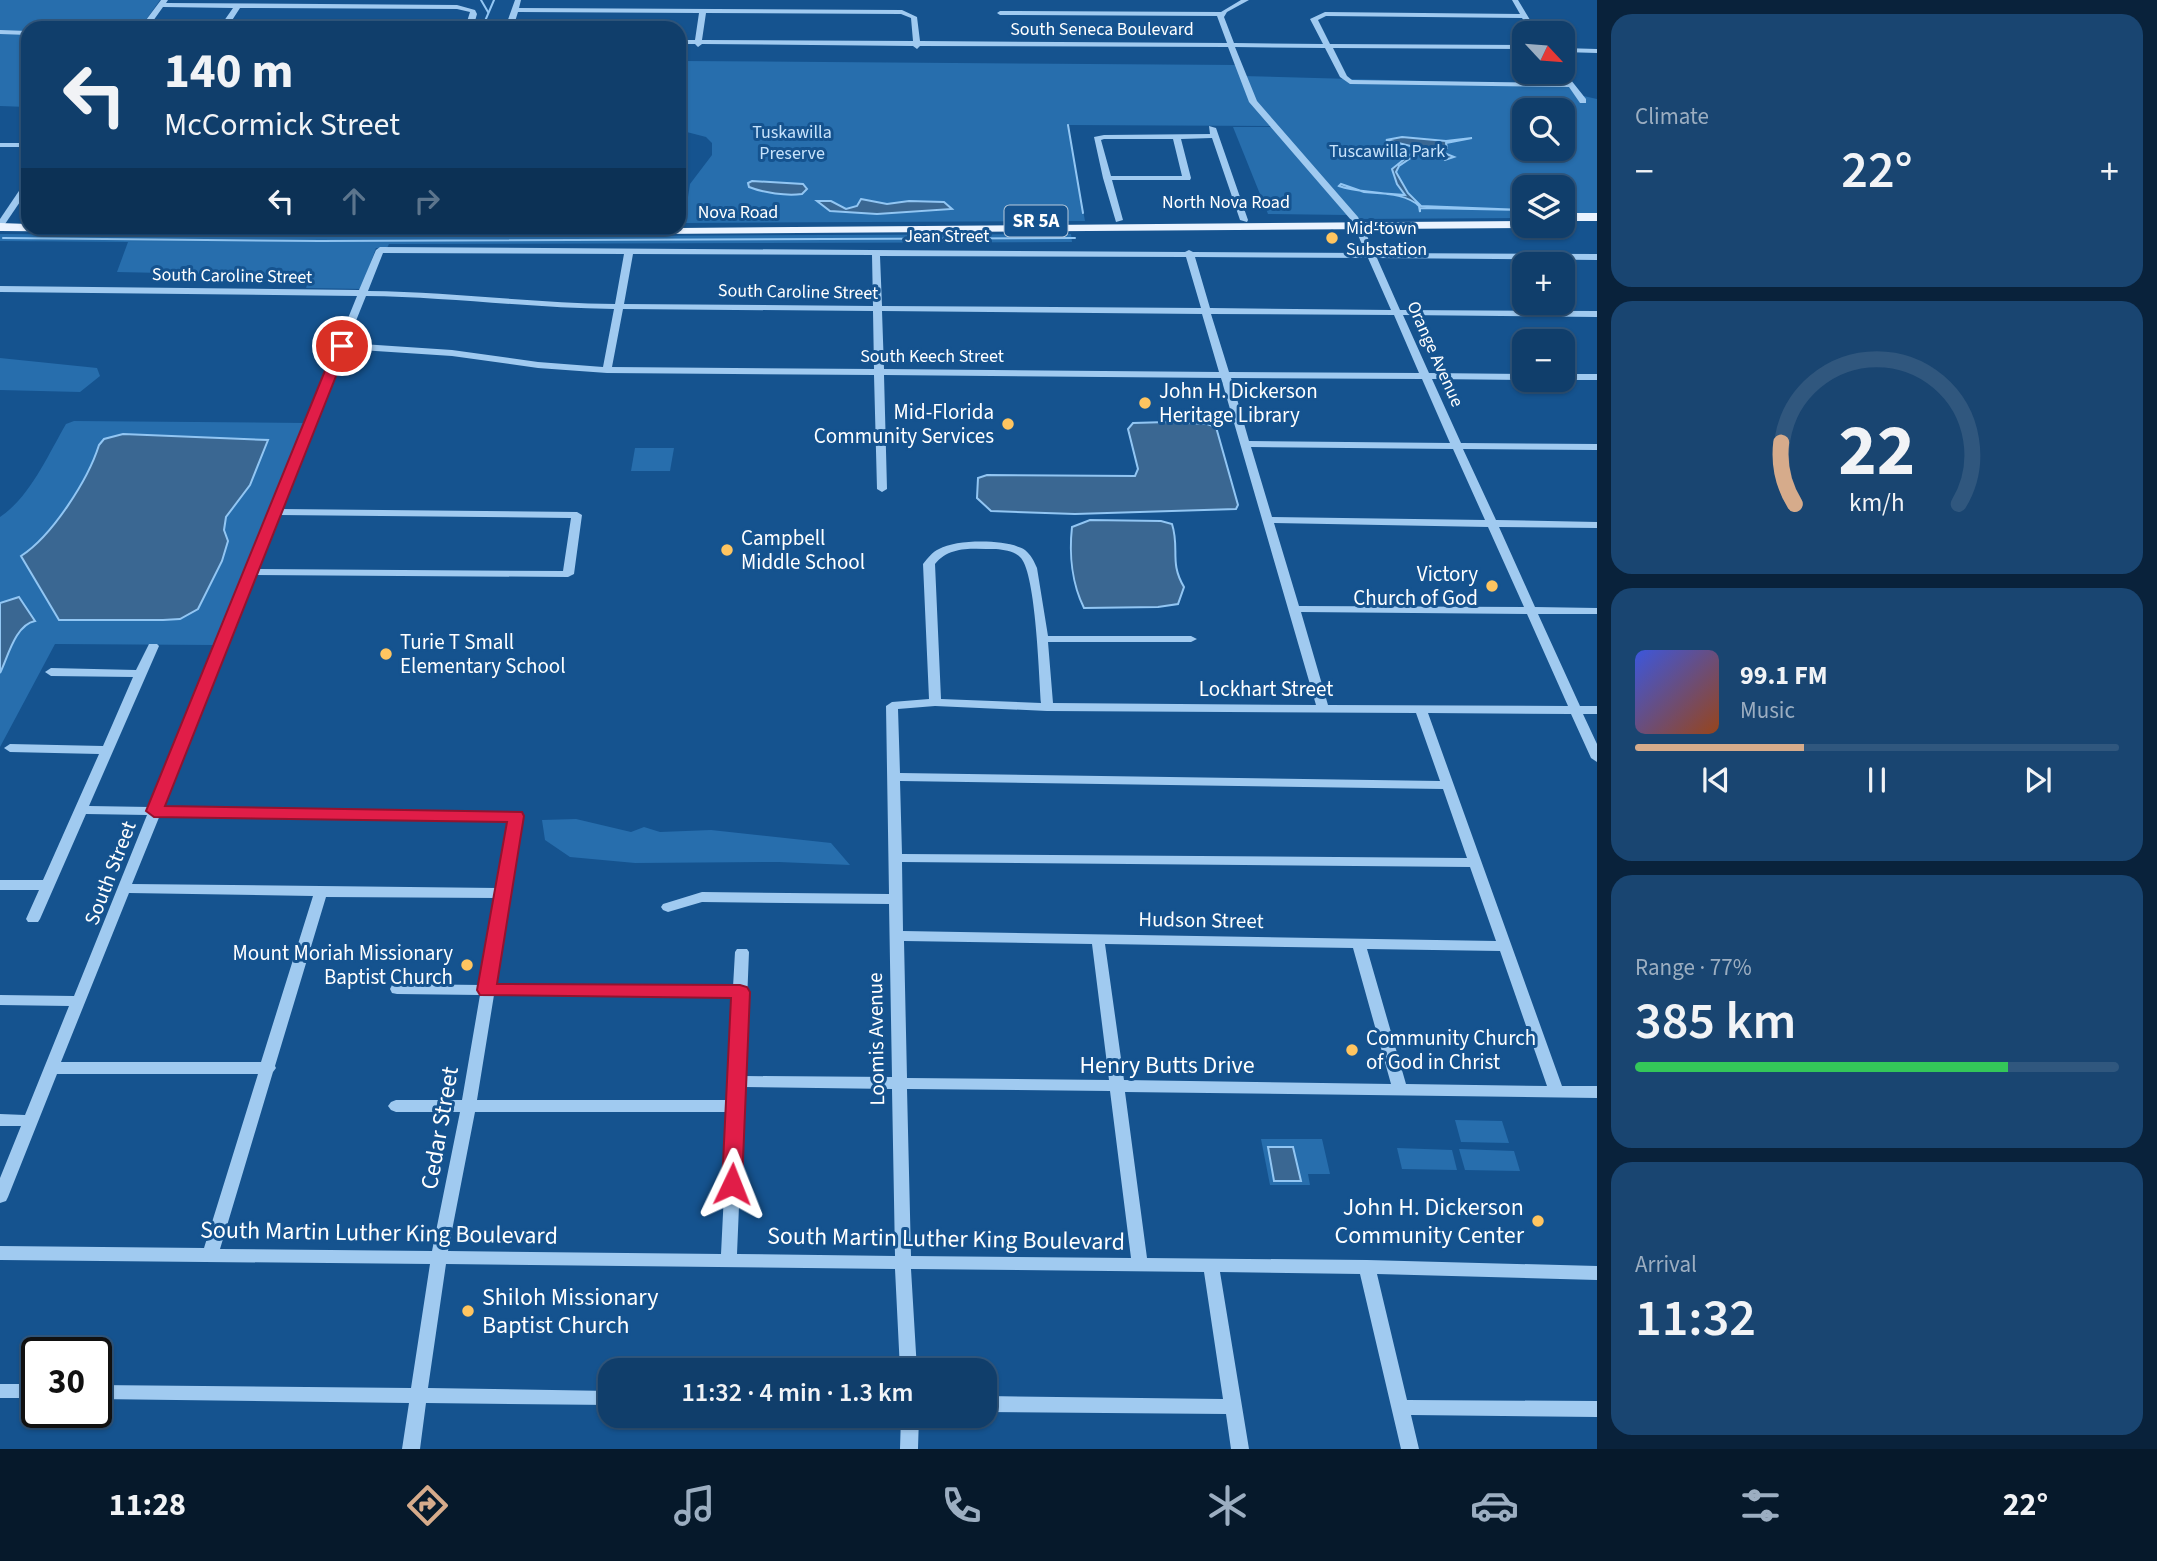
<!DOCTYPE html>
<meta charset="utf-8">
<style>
:root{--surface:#103e6b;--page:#194571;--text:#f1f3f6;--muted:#9caec1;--line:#30577e;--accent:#d6ab8b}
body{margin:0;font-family:"Source Sans 3",sans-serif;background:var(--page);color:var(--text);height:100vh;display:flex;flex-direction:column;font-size:26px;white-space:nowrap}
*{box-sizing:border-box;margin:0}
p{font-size:23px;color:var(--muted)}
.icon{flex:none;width:38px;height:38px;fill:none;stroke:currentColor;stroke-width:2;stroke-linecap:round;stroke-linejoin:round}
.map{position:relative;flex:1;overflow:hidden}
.side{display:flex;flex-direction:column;gap:14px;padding:14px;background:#09223b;width:560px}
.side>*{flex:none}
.top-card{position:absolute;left:21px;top:21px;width:665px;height:214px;border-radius:21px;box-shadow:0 2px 5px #0004,0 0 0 2px var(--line);background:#103e6b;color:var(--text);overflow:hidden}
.needle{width:46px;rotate:116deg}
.fabs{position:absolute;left:1512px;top:21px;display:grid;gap:14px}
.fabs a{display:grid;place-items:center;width:63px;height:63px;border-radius:14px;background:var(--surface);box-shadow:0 2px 5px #0004,0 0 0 2px var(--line);font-size:35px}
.speed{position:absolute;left:21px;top:1337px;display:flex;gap:14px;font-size:35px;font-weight:700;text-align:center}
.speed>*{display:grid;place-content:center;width:91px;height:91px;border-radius:50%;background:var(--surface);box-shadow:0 2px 5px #0004,0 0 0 2px var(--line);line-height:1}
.speed .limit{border:4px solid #111;border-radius:10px;background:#fff;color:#111}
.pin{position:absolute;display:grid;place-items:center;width:60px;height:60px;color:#fff;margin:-30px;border:4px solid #fff;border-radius:50%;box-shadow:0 2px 7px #0007}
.me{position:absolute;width:77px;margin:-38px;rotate:2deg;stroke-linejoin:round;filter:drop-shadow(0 0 5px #0008)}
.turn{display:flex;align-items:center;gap:24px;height:147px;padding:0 28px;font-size:32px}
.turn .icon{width:91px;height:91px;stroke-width:2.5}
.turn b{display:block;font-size:49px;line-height:60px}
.lanes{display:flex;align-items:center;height:66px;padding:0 28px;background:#0003;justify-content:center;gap:35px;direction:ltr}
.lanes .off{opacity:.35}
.big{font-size:52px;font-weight:600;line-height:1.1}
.side .tile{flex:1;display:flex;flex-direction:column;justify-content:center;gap:10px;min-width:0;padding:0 24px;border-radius:21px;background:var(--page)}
.side .dial{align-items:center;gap:0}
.dial svg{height:182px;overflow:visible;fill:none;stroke:var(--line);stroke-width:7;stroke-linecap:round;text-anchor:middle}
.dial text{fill:var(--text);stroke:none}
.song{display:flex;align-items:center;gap:21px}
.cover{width:84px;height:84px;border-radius:10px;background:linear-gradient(135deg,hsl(230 70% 55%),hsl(20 70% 35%))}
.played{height:7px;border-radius:4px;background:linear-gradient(90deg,var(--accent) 35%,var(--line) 35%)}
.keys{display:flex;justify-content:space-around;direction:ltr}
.heat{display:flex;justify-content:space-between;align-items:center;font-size:38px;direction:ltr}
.charge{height:10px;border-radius:5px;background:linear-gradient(90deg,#34c759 77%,var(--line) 0)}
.trip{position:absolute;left:598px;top:1358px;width:399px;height:70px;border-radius:21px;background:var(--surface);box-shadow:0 2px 5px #0004,0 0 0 2px var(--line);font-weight:600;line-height:70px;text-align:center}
.menu{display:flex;height:112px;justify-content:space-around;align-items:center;background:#06192b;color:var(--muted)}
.menu .icon{width:49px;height:49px}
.menu .current{color:var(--accent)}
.menu b{font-size:32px;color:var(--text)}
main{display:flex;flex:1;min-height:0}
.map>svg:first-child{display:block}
.green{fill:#276ead;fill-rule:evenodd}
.water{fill:#3a6792;stroke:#92c6f3;stroke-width:2}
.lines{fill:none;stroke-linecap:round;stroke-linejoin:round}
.stream{stroke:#92c6f3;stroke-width:2}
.minor{fill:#a0caf0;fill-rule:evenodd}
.major{fill:#eaf3ff;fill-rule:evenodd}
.route{fill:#e11d48;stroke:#92132f;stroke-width:2}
.poi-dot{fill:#ffc560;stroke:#15538f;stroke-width:2.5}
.labels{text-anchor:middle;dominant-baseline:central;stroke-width:6;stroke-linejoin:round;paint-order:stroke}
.far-street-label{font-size:18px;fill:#fff;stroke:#15538f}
.far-park-label{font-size:18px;fill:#c7e3fc;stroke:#15538f}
.far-poi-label{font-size:18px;fill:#fff;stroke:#15538f;text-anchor:start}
.shield{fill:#15538f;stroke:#b9cbdd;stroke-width:2}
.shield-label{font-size:19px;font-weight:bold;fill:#fff}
.poi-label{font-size:21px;fill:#fff;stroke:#15538f;text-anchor:start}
.street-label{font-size:21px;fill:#fff;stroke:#15538f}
.near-street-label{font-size:24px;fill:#fff;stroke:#15538f}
.near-poi-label{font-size:24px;fill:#fff;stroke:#15538f;text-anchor:end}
</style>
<main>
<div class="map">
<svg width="1597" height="1449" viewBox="0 0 1597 1449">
<rect width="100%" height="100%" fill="#15538f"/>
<!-- green -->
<g class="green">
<polygon points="0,0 160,0 140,28 28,28 28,32 0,31"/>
<polygon points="0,33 28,34 28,107 0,106"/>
<path d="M 679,61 L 1238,65 L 1242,76 L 1571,85 L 1579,95 L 1597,99 L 1597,217 L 1563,217 L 1563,187 L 1524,187 L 1524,218 L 1355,219 L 1276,126 L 1068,125 L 1085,221 L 684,223 L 690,184 L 712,155 L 712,143 L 706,137 L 679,130 ZM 1524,110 L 1563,110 L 1563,149 L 1524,149 Z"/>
<polygon points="1233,127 1273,127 1347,215 1268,214"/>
<polygon points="0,234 378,237 1071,234 1072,242 389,244 387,248 376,248 361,289 306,288 310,276 117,272 128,242 0,241"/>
<polygon points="0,358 97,368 100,376 80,392 0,390"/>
<path d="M 74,421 L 306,423 L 213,645 L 55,644 L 0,747 L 0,517 C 30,497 48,455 66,424 Z"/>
<polygon points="635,448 674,448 670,471 631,471"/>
<polygon points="576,819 631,832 644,827 660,832 711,830 831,843 850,865 779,862 635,863 570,857 545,840 542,820"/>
<polygon points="1455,1120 1502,1121 1509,1143 1461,1142"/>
<polygon points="1261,1139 1322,1139 1330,1174 1308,1174 1310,1185 1270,1185"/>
<polygon points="1397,1148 1452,1150 1457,1170 1402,1169"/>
<polygon points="1459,1149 1514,1151 1520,1171 1465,1170"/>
</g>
<!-- water -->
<g class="water">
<polygon points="1402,137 1446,141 1472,138 1446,143 1447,148 1439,151 1454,157 1445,160 1435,152 1386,140"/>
<path d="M 1412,153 L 1415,155 L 1399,166 L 1396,172 L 1408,193 L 1421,206 L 1524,210 L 1420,208 L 1420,212 L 1419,206 C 1402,189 1362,195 1339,186 L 1341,184 L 1364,192 L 1405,195 L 1397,184 L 1392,169 Z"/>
<path d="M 752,181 L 803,184 L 807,189 L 802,194 C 786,196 764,193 749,187 L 748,183 Z"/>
<polygon points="861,199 887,204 909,201 944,202 952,209 877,214 830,211 817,201 831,201 846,209 857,206"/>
<polygon points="1167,422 1207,424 1216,427 1238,505 1236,509 1075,514 991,511 977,498 978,478 987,475 1135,476 1138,469 1128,429 1133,423"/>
<path d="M 123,434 L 268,440 L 250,485 L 226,517 L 224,530 L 228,541 L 222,561 L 198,609 L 180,619 L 163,620 L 59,620 L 21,556 C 52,536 88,480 99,445 L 104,439 Z"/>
<path d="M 1090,520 L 1161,521 L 1172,524 C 1180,549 1169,562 1184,587 L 1178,604 L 1158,607 L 1084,608 C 1072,584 1069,554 1072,527 Z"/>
<path d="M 19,597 L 35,621 C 15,625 8,657 0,673 L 0,603 Z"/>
<polygon points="1268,1147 1293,1147 1301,1181 1274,1181"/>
</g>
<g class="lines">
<!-- stream -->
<g class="stream">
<polyline points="481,0 488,12"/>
<polyline points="482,28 494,0"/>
<polyline points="1068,125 1083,213"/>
<polyline points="3,238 320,241 1075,238"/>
</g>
<!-- minor -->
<g class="minor">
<polygon points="161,0 168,0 166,3 457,5 475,10 477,14 473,28 465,28 470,12 457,9 240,8 227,28 219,28 233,8 163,7 148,28 140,28"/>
<path d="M 515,0 L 521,0 L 519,8 L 902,10 L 917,17 L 920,41 L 1227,43 L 1217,16 L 1000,15 L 997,13 L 1000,11 L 1221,12 L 1241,0 L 1249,0 L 1227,12 L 1224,17 L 1234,43 L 1323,44 L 1310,19 L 1325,12 L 1520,14 L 1512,0 L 1518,0 L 1538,33 L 1532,33 L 1522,18 L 1326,16 L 1318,20 L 1330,44 L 1524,45 L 1524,49 L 1333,48 L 1347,76 L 1352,80 L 1566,83 L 1558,72 L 1563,72 L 1563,70 L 1586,99 L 1586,103 L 1580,103 L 1569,87 L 1350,84 L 1340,77 L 1325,48 L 1235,47 L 1257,101 L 1358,217 L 1375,253 L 1597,254 L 1597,260 L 1377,258 L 1400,310 L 1597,311 L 1597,317 L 1403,315 L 1429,373 L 1524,374 L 1524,380 L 1432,379 L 1461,443 L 1597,444 L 1597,450 L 1463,449 L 1496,520 L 1597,522 L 1597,528 L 1499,527 L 1535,607 L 1597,608 L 1597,614 L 1538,614 L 1580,706 L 1597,706 L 1597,714 L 1583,714 L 1597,744 L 1597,762 L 1591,758 L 1571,714 L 1428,713 L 1562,1086 L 1597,1086 L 1597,1098 L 1125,1092 L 1147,1258 L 1367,1260 L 1597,1266 L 1597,1280 L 1377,1274 L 1407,1400 L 1597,1401 L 1597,1417 L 1411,1415 L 1419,1449 L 1401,1449 L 1360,1274 L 1220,1272 L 1249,1449 L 1231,1449 L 1226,1414 L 985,1412 L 985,1396 L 1223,1399 L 1204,1272 L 911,1269 L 917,1370 L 900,1370 L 895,1269 L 446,1264 L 428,1388 L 611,1391 L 611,1405 L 426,1403 L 420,1449 L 402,1449 L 409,1403 L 96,1399 L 96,1385 L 411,1388 L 430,1264 L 0,1260 L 0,1246 L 204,1248 L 258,1074 L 57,1074 L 8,1197 L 6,1201 L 0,1203 L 0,1178 L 21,1126 L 0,1126 L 0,1114 L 25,1115 L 69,1006 L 0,1005 L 0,995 L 74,996 L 147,815 L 86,814 L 40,919 L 38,922 L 28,922 L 26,919 L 39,890 L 0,890 L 0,880 L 43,880 L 99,754 L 10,752 L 4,748 L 10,744 L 103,746 L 133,677 L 51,676 L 45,672 L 51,668 L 136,670 L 149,644 L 157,644 L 159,646 L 89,806 L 150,807 L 357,296 L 0,292 L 0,286 L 359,290 L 376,250 L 380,247 L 1185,252 L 1189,250 L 1193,252 L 1366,253 L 1351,220 L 1249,102 L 1228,47 L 920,46 L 917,49 L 913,46 L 702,44 L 698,47 L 695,44 L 679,44 L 679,40 L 695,40 L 699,13 L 518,12 L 513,28 L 505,28 ZM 706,13 L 901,14 L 911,18 L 913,41 L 702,40 ZM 383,253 L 624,254 L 615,304 C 532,303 451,292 368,291 ZM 633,254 L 872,255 L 873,306 L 624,304 ZM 880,256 L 1186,257 L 1201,308 L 882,306 ZM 1195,257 L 1368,258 L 1391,310 L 1210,308 ZM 366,296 C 449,297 531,308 614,309 L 603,367 L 538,362 L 452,350 L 347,343 ZM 623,309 L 873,311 L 874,369 L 612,367 ZM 882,311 L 1202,314 L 1219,372 L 884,369 ZM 1211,314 L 1394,315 L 1419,373 L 1229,372 ZM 345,349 L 452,356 L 538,368 L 607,373 L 874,375 L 877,489 L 882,492 L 887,489 L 884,375 L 1221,378 L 1316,705 L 1053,703 L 1048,642 L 1191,642 L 1197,639 L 1191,636 L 1048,636 L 1037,568 C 1034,561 1031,555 1025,550 C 1008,539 957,539 939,549 C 932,552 928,558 923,564 L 929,699 L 892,702 L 886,706 L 889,894 L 702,892 L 663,904 L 661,907 L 663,910 L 668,912 L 702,902 L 889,904 L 892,1077 L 744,1076 L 749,952 L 747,949 L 737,949 L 735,952 L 733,987 L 496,985 L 522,816 L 521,813 L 163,807 L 255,575 L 568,577 L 574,574 L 582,515 L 577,512 L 281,509 ZM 1231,378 L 1422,379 L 1450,443 L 1249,441 ZM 1251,447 L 1453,449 L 1485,520 L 1272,517 ZM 279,515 L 571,518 L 563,571 L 258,569 ZM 1274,523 L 1488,527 L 1524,607 L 1299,606 ZM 996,549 C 1005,550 1015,551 1021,558 C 1036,576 1039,676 1041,703 L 941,699 L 935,564 C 950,545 974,549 996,549 ZM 1301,612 L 1527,614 L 1568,706 L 1328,705 ZM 935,706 L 1047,711 L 1416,713 L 1440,781 L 900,773 L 898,709 ZM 900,781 L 1443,789 L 1467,858 L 902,854 ZM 160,815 L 509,820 L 498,888 L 132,884 ZM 902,862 L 1470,867 L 1496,941 L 903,931 ZM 129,893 L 313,896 L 261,1062 L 61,1062 ZM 326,897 L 496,898 L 482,985 L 397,984 L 392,985 L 390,989 L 392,993 L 397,994 L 480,995 L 462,1100 L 396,1100 L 391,1102 L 388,1106 L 391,1110 L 396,1112 L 460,1112 L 432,1251 L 220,1249 L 273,1072 L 276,1068 L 275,1066 ZM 904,941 L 1092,944 L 1109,1080 L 907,1078 ZM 1105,944 L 1353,948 L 1391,1084 L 1124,1080 ZM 1367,949 L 1500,951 L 1547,1086 L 1406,1084 ZM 494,995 L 733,997 L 728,1100 L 477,1100 ZM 744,1087 L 892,1089 L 895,1256 L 737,1254 ZM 907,1089 L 1110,1091 L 1131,1258 L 911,1256 ZM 475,1112 L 728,1112 L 721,1254 L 448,1251 Z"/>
<polygon points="0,30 28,31 28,35 0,34"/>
<polygon points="1563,48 1597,49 1597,53 1563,52"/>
<path d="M 1209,126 L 1216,128 L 1248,220 L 1247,222 L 1240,220 L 1212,138 L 1181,139 L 1191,178 L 1190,180 L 1112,180 L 1123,220 L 1116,222 L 1103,178 L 1094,137 L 1104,135 L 1210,134 ZM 1104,139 L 1173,139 L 1182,176 L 1111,176 L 1101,140 Z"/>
<rect x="0" y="143" width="28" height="4"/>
<polygon points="25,182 28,182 28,190 3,227 0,228 0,219"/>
<rect x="1563" y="374" width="34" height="6"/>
<rect x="0" y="1384" width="37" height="14"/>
<polygon points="901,1416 919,1416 918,1449 900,1449"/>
</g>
<!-- major -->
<g class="major">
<rect x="1563" y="213" width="34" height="8"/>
<polygon points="1524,221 1524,226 1530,226 1528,228 495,235 0,231 0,223 28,224 28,228 679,228"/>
</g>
</g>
<!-- route -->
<polygon class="route" points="342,342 348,346 165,806 522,812 524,816 497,984 740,985 747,987 750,992 742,1184 739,1189 732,1192 725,1189 722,1184 731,998 480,995 477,990 507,822 154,817 146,811 335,346"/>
<!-- markers -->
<g class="poi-dot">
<circle cx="1332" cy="238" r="7"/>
<circle cx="1145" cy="403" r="7"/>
<circle cx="1008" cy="424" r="7"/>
<circle cx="727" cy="550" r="7"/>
<circle cx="1492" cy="586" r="7"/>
<circle cx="386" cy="654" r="7"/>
<circle cx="467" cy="965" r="7"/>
<circle cx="1352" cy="1050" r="7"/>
<circle cx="1538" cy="1221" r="7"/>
<circle cx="468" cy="1311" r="7"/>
</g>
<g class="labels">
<!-- far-street labels -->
<g class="far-street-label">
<text x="1102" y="29">South Seneca Boulevard</text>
<text x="1226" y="202">North Nova Road</text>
<text x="738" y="212">Nova Road</text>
<text x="947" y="236">Jean Street</text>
<text transform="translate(232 276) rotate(1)">South Caroline Street</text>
<text transform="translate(798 292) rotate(1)">South Caroline Street</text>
<text transform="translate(1435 354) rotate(66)">Orange Avenue</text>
<text x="932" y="356">South Keech Street</text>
</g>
<!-- far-park labels -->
<g class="far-park-label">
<text x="792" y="132">Tuskawilla<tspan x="792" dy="21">Preserve</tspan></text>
<text x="1387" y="151">Tuscawilla Park</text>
</g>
<!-- far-poi labels -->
<g class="far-poi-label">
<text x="1346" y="228">Mid-town<tspan x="1346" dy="21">Substation</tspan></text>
</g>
<!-- shield labels -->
<rect class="shield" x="1004.5" y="205.5" width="63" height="31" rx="5"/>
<g class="shield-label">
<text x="1036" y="221">SR 5A</text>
</g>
<!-- poi labels -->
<g class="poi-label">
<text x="1159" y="391">John H. Dickerson<tspan x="1159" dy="24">Heritage Library</tspan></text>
<text x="994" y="412" text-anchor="end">Mid-Florida<tspan x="994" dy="24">Community Services</tspan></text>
<text x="741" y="538">Campbell<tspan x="741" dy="24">Middle School</tspan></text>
<text x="1478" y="574" text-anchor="end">Victory<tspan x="1478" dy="24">Church of God</tspan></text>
<text x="400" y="642">Turie T Small<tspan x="400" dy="24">Elementary School</tspan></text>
<text x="453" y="953" text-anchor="end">Mount Moriah Missionary<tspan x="453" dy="24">Baptist Church</tspan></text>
<text x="1366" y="1038">Community Church<tspan x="1366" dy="24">of God in Christ</tspan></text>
</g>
<!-- street labels -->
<g class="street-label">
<text x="1266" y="689">Lockhart Street</text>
<text transform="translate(110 873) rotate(-69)">South Street</text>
<text transform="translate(1201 920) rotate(1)">Hudson Street</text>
<text transform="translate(876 1039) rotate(-91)">Loomis Avenue</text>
</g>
<!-- near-street labels -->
<g class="near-street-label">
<text x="1167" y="1065">Henry Butts Drive</text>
<text transform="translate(440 1128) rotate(-80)">Cedar Street</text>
<text transform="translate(379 1233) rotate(1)">South Martin Luther King Boulevard</text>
<text transform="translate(946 1239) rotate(1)">South Martin Luther King Boulevard</text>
</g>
<!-- near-poi labels -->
<g class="near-poi-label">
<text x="1524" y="1207">John H. Dickerson<tspan x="1524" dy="28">Community Center</tspan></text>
<text x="482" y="1297" text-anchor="start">Shiloh Missionary<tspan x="482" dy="28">Baptist Church</tspan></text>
</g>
</g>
</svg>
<div class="fabs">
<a><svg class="needle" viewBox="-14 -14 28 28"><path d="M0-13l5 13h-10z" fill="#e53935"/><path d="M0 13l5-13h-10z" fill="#9caec1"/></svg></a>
<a><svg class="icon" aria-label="search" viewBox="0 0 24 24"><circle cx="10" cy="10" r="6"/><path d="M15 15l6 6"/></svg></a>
<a><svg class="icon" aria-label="layers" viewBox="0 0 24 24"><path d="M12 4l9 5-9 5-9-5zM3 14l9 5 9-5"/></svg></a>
<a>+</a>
<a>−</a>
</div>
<div class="speed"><div class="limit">30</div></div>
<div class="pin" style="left:342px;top:346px;background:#d93025"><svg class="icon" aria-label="arrive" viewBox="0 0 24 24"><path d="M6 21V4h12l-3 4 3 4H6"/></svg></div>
<svg class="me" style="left:732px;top:1184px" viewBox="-20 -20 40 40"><path d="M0-17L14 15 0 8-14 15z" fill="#e11d48" stroke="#fff" stroke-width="4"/></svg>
<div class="trip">11:32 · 4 min · 1.3 km</div>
<div class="top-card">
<div class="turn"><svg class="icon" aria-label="left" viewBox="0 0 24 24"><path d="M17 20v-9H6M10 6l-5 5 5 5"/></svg><div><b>140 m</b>McCormick Street</div></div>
<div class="lanes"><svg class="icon" aria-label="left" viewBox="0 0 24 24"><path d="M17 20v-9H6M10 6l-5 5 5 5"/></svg><svg class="icon off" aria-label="ahead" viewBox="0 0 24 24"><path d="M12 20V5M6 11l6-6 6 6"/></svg><svg class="icon off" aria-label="right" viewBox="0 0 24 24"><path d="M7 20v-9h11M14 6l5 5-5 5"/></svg></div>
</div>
</div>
<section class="side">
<div class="tile"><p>Climate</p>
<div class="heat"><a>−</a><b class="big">22°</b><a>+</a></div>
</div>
<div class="tile dial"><svg viewBox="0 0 100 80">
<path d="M14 69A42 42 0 1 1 86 69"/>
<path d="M14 69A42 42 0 0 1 8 42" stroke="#d6ab8b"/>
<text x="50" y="56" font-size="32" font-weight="700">22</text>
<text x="50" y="72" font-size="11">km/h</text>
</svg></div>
<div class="tile">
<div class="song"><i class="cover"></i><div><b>99.1 FM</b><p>Music</p></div></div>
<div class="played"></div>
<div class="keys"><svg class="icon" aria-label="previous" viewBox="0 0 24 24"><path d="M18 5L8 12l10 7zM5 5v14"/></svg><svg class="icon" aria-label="pause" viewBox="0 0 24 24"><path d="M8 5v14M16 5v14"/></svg><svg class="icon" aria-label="next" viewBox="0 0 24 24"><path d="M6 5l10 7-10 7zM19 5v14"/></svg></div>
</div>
<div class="tile"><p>Range · 77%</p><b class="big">385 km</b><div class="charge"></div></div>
<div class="tile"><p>Arrival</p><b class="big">11:32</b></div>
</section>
</main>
<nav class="menu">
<b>11:28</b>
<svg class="icon current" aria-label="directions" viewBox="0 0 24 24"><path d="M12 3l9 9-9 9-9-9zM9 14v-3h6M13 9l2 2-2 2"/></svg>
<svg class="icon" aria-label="music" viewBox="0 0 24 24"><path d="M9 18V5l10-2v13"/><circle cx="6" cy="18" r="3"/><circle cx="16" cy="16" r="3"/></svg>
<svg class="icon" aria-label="phone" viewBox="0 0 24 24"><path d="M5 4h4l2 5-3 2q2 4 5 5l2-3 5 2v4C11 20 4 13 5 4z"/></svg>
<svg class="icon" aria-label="climate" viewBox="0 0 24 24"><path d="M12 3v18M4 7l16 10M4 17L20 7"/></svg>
<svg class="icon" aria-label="car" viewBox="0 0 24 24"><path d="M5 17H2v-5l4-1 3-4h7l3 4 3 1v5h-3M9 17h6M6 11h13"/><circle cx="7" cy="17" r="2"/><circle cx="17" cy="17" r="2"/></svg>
<svg class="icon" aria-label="filters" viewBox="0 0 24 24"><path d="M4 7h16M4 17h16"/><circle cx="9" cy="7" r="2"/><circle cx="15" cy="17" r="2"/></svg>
<b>22°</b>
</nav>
